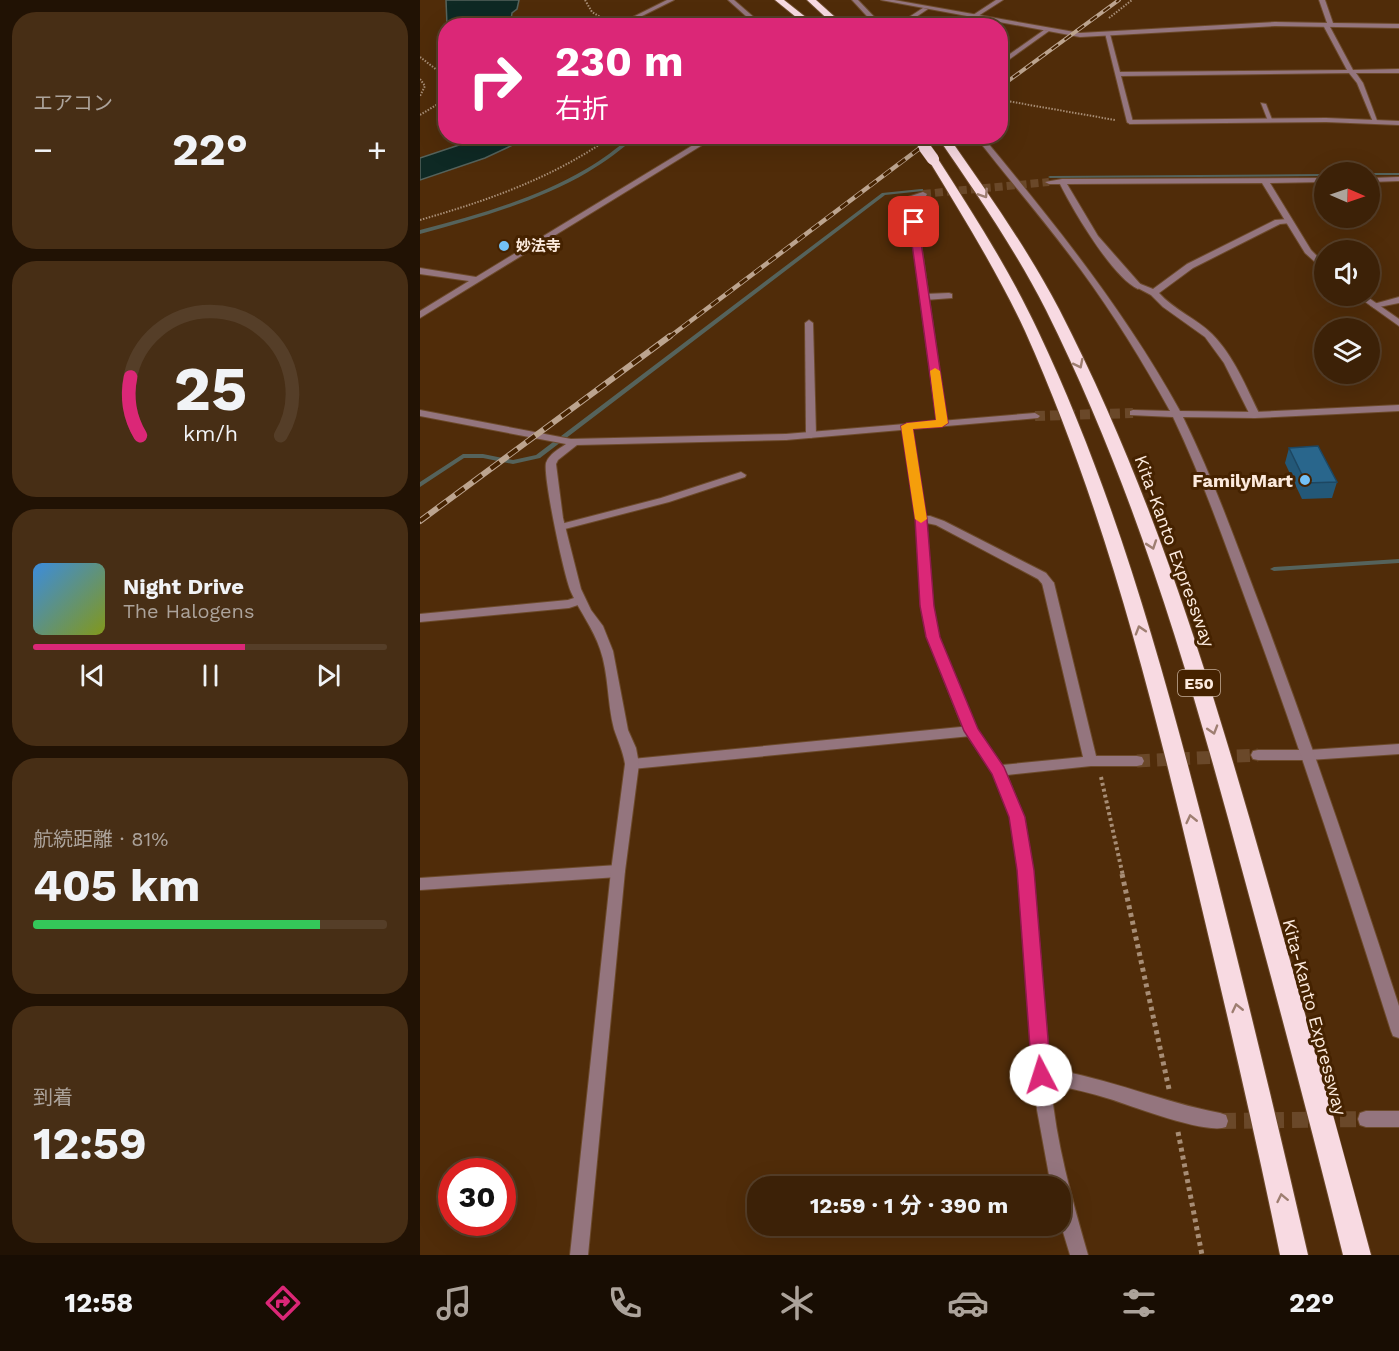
<!DOCTYPE html>
<html lang="ja">
<meta charset="utf-8">
<style>
:root{--surface:#3c2107;--page:#472e15;--text:#f1f3f6;--muted:#aca39b;--line:#553e28;--accent:#db2777}
body{margin:0;font-family:"Work Sans","Noto Sans JP",sans-serif;background:var(--page);color:var(--text);height:100vh;display:flex;flex-direction:column;font-size:22px;white-space:nowrap}
*{box-sizing:border-box;margin:0}
p{font-size:20px;color:var(--muted)}
.icon{flex:none;width:33px;height:33px;fill:none;stroke:currentColor;stroke-width:2;stroke-linecap:round;stroke-linejoin:round}
.map{position:relative;flex:1;overflow:hidden}
.drawer{display:flex;flex-direction:column;gap:12px;padding:12px;background:#211204;width:420px}
.drawer>*{flex:none}
.guide{position:absolute;left:18px;top:18px;width:570px;height:126px;border-radius:24px;box-shadow:0 6px 24px #0002,0 0 0 2px var(--line);background:#db2777;color:#fff;overflow:hidden}
.needle{width:39px;rotate:92deg}
.controls{position:absolute;left:894px;top:162px;display:grid;gap:12px}
.controls a{display:grid;place-items:center;width:66px;height:66px;border-radius:50%;background:var(--surface);box-shadow:0 6px 24px #0002,0 0 0 2px var(--line);font-size:30px}
.speed{position:absolute;left:18px;top:1158px;display:flex;gap:12px;font-size:30px;font-weight:700;text-align:center}
.speed>*{display:grid;place-content:center;width:78px;height:78px;border-radius:50%;background:var(--surface);box-shadow:0 6px 24px #0002,0 0 0 2px var(--line);line-height:1}
.speed .limit{border:9px solid #d22;background:#fff;color:#111}
.pin{position:absolute;display:grid;place-items:center;width:51px;height:51px;color:#fff;margin:-26px;border-radius:12px;box-shadow:0 3px 9px #0006}
.me{position:absolute;width:66px;margin:-33px;rotate:355deg;stroke-linejoin:round;filter:drop-shadow(0 0 4px #0008)}
.turn{display:flex;align-items:center;gap:21px;height:126px;padding:0 18px;font-size:27px}
.turn .icon{width:78px;height:78px;stroke-width:2.5}
.turn b{display:block;font-size:42px;line-height:51px}
.big{font-size:45px;font-weight:700;line-height:1.1}
.drawer .tile{flex:1;display:flex;flex-direction:column;justify-content:center;gap:9px;min-width:0;padding:0 21px;border-radius:24px;background:var(--page)}
.drawer .dial{align-items:center;gap:0}
.dial svg{height:156px;overflow:visible;fill:none;stroke:var(--line);stroke-width:7;stroke-linecap:round;text-anchor:middle}
.dial text{fill:var(--text);stroke:none}
.song{display:flex;align-items:center;gap:18px}
.cover{width:72px;height:72px;border-radius:9px;background:linear-gradient(135deg,hsl(210 70% 55%),hsl(70 70% 35%))}
.played{height:6px;border-radius:3px;background:linear-gradient(90deg,var(--accent) 60%,var(--line) 60%)}
.keys{display:flex;justify-content:space-around;direction:ltr}
.heat{display:flex;justify-content:space-between;align-items:center;font-size:33px;direction:ltr}
.charge{height:9px;border-radius:4px;background:linear-gradient(90deg,#34c759 81%,var(--line) 0)}
.trip{position:absolute;left:327px;top:1176px;width:324px;height:60px;border-radius:24px;background:var(--surface);box-shadow:0 6px 24px #0002,0 0 0 2px var(--line);font-weight:700;line-height:60px;text-align:center}
.dock{display:flex;height:96px;justify-content:space-around;align-items:center;background:#180d03;color:var(--muted)}
.dock .icon{width:42px;height:42px}
.dock .on{color:var(--accent)}
.dock b{font-size:27px;color:var(--text)}
main{display:flex;flex:1;min-height:0}
.map>svg:first-child{display:block}
.water{fill:#0e2924;stroke:#55635c;stroke-width:1.5}
.lines{fill:none;stroke-linecap:round;stroke-linejoin:round}
.stream{fill:#55635c;fill-rule:evenodd}
.minor-tunnel-far2{stroke:#6a4829;stroke-width:8;stroke-dasharray:8 4;stroke-linecap:butt}
.minor-tunnel-far1{stroke:#6a4829;stroke-width:13;stroke-dasharray:13 7;stroke-linecap:butt}
.minor-tunnel{stroke:#6a4829;stroke-width:16;stroke-dasharray:16 8;stroke-linecap:butt}
.tertiary-tunnel{stroke:#6a4829;stroke-width:10;stroke-dasharray:10 5;stroke-linecap:butt}
.service-casing{stroke:#6c4a2b;stroke-width:2}
.minor-casing{stroke:#6c4a2b;stroke-width:2}
.tertiary-casing{stroke:#6c4a2b;stroke-width:2}
.motorway-casing{stroke:#6c4a2b;stroke-width:2}
.path-far2{stroke:#a78d75;stroke-width:2;stroke-dasharray:1.5 1.5;stroke-linecap:butt}
.path-far1{stroke:#a78d75;stroke-width:4;stroke-dasharray:3 3;stroke-linecap:butt}
.path{stroke:#a78d75;stroke-width:5;stroke-dasharray:4 4;stroke-linecap:butt}
.service{fill:#94757e;fill-rule:evenodd}
.minor{fill:#94757e;fill-rule:evenodd}
.tertiary{fill:#94757e;fill-rule:evenodd}
.motorway{fill:#f8dae2;fill-rule:evenodd}
.rail-far2-casing{stroke:#bca48f;stroke-width:4}
.rail-far1-casing{stroke:#bca48f;stroke-width:4.5}
.rail-casing{stroke:#bca48f;stroke-width:6}
.rail-far2{stroke:#452200;stroke-width:2;stroke-dasharray:8;stroke-linecap:butt}
.rail-far1{stroke:#452200;stroke-width:3;stroke-dasharray:9;stroke-linecap:butt}
.rail{stroke:#452200;stroke-width:4;stroke-dasharray:11;stroke-linecap:butt}
.motorway-bridge-far1-casing{stroke:#6c4a2b;stroke-width:10;stroke-linecap:butt}
.motorway-bridge-casing{stroke:#6c4a2b;stroke-width:13;stroke-linecap:butt}
.motorway-bridge-far1{stroke:#f8dae2;stroke-width:10}
.motorway-bridge{stroke:#f8dae2;stroke-width:12}
.wall{fill:#235878}
.building{fill:#29668c;stroke:#1d4762;stroke-width:1.5}
.oneway{stroke:#9e7e71}
.route{fill:#db2777;stroke:#8e194d;stroke-width:1.5}
.slow{fill:#f59e0b}
.poi-dot{fill:#73c1f6;stroke:#452200;stroke-width:2}
.labels{text-anchor:middle;dominant-baseline:central;stroke-width:6;stroke-linejoin:round;paint-order:stroke}
.far-poi-label{font-size:15px;font-weight:bold;fill:#fceadd;stroke:#452200;text-anchor:start}
.shield{fill:#452200;stroke:#c5ae9b;stroke-width:1.5}
.shield-label{font-size:16px;font-weight:bold;fill:#fceadd}
.poi-label{font-size:18px;font-weight:bold;fill:#fceadd;stroke:#452200;text-anchor:end}
.street-label{font-size:18px;fill:#fceadd;stroke:#452200}
</style>
<main>
<section class="drawer">
<div class="tile"><p>エアコン</p>
<div class="heat"><a>−</a><b class="big">22°</b><a>+</a></div>
</div>
<div class="tile dial"><svg viewBox="0 0 100 80">
<path d="M14 69A42 42 0 1 1 86 69"/>
<path d="M14 69A42 42 0 0 1 9 39" stroke="#db2777"/>
<text x="50" y="56" font-size="32" font-weight="700">25</text>
<text x="50" y="72" font-size="11">km/h</text>
</svg></div>
<div class="tile">
<div class="song"><i class="cover"></i><div><b>Night Drive</b><p>The Halogens</p></div></div>
<div class="played"></div>
<div class="keys"><svg class="icon" aria-label="previous" viewBox="0 0 24 24"><path d="M18 5L8 12l10 7zM5 5v14"/></svg><svg class="icon" aria-label="pause" viewBox="0 0 24 24"><path d="M8 5v14M16 5v14"/></svg><svg class="icon" aria-label="next" viewBox="0 0 24 24"><path d="M6 5l10 7-10 7zM19 5v14"/></svg></div>
</div>
<div class="tile"><p>航続距離 · 81%</p><b class="big">405 km</b><div class="charge"></div></div>
<div class="tile"><p>到着</p><b class="big">12:59</b></div>
</section>
<div class="map">
<svg width="979" height="1255" viewBox="0 0 979 1255">
<rect width="100%" height="100%" fill="#502c09"/>
<!-- water -->
<g class="water">
<polygon points="26,0 99,0 97,9 92,13 90,26 27,25"/>
<polygon points="53,136 110,137 65,158 0,180 0,158 39,145"/>
</g>
<g class="lines">
<!-- stream -->
<g class="stream">
<polygon points="215,21 217,21 222,26 217,26"/>
<path d="M 212,136 L 217,136 C 202,149 185,162 168,172 C 117,202 58,218 0,234 L 0,230 C 57,215 115,199 166,169 C 182,160 197,148 212,136 Z"/>
<rect x="950" y="173" width="29" height="2"/>
<polygon points="904,174 904,176 630,178 628,177 630,176"/>
<polygon points="501,189 503,189 503,191 465,195 120,458 93,464 63,458 44,458 0,487 0,482 43,454 63,454 93,460 116,455 462,193"/>
<polygon points="979,559 979,563 854,571 850,569 854,567"/>
</g>
<!-- minor-tunnel-far2 -->
<polyline class="minor-tunnel-far2" points="503,194 629,182"/>
<!-- minor-tunnel-far1 -->
<polyline class="minor-tunnel-far1" points="717,761 838,755"/>
<!-- minor-tunnel -->
<polyline class="minor-tunnel" points="800,1121 946,1119"/>
<!-- tertiary-tunnel -->
<polyline class="tertiary-tunnel" points="615,416 713,413"/>
<defs>
<g id="service">
<polygon points="247,0 254,0 214,20 209,19"/>
<polygon points="576,0 583,0 555,18 550,17"/>
<polygon points="503,8 508,9 487,23 483,23 483,21"/>
<polygon points="906,23 909,25 933,70 979,69 979,73 936,73 943,83 958,123 953,122 937,83 929,73 701,76 713,122 710,124 707,122 685,33 690,34 700,72 927,70 903,25"/>
<polygon points="624,30 629,31 580,66 580,61"/>
<polygon points="841,103 846,104 853,122 848,121"/>
<polygon points="288,136 297,136 0,318 0,311 49,281 0,274 0,268 56,277"/>
<path d="M 868,219 L 872,221 L 871,223 L 860,224 L 773,268 L 739,293 C 754,310 776,318 792,334 C 814,356 826,387 840,415 L 835,418 L 830,415 L 804,363 L 785,337 L 743,307 L 731,295 L 714,286 L 718,283 L 733,289 L 767,264 L 855,220 Z"/>
<polygon points="529,293 532,294 532,298 505,300 501,297 505,294"/>
<polygon points="979,297 979,303 954,308 950,305"/>
<polygon points="389,320 393,323 396,435 391,438 386,435 385,323"/>
<polygon points="321,472 326,475 325,477 249,502 141,530 136,527 137,525 241,498"/>
<polygon points="501,516 510,516 524,521 626,573 634,583 628,587 624,586 618,579 516,525 497,521 496,519"/>
<polygon points="160,596 166,600 164,603 149,608 0,622 0,614 148,600"/>
<polygon points="551,726 556,728 558,731 556,734 551,736 212,769 207,768 205,764 207,760 212,759"/>
<polygon points="198,865 203,867 205,871 203,875 198,877 0,890 0,878"/>
</g>
<g id="minor">
<polygon points="308,0 314,0 344,26 337,26"/>
<polygon points="461,0 474,0 660,33 855,22 907,23 899,0 905,0 913,23 979,24 979,28 855,26 660,37"/>
<polygon points="906,118 979,121 979,125 906,122 710,124 707,122 710,120"/>
<polygon points="979,177 979,181 950,182 950,178"/>
<path d="M 904,178 L 904,182 L 850,183 L 891,250 L 904,263 L 904,270 L 885,253 L 842,183 L 647,184 L 678,236 L 722,286 L 718,289 C 692,277 653,210 640,184 L 629,184 L 625,182 L 642,179 Z"/>
<polygon points="503,192 507,194 506,196 487,201 498,222 527,423 522,426 517,423 490,222 479,200"/>
<polygon points="937,296 946,296 979,319 979,326"/>
<polygon points="979,405 979,411 835,418 830,415 835,412"/>
<path d="M 0,410 L 151,439 L 366,434 L 371,437 L 366,440 L 157,445 L 138,460 L 136,464 L 143,518 L 161,589 L 171,610 L 183,626 L 193,651 L 208,730 L 216,748 L 219,764 L 205,871 L 168,1255 L 150,1255 L 191,871 L 205,764 C 203,751 198,741 194,729 C 187,703 189,674 180,649 C 173,628 160,612 151,592 C 144,576 123,477 126,463 C 129,454 139,449 146,444 L 0,416 Z"/>
<path d="M 487,423 L 492,426 L 506,519 L 513,606 L 519,637 L 557,729 L 582,765 L 663,757 L 622,583 L 628,579 L 634,583 L 676,756 L 717,756 L 722,757 L 724,761 L 722,765 L 717,766 L 671,766 L 587,775 L 604,817 L 613,870 L 630,1069 C 688,1078 742,1102 800,1113 L 806,1115 L 808,1121 L 806,1127 C 787,1135 712,1106 690,1099 C 671,1093 651,1088 631,1085 C 636,1143 652,1199 668,1255 L 650,1255 L 640,1222 L 640,1186 L 631,1186 L 617,1110 L 599,870 L 590,817 L 573,773 L 544,731 L 507,637 L 501,606 L 496,519 L 482,426 Z"/>
<polygon points="979,744 979,754 889,760 838,760 833,759 831,755 833,751 838,750 889,750"/>
<polygon points="946,1111 979,1111 979,1127 946,1127 940,1125 938,1119 940,1113"/>
</g>
<g id="tertiary">
<polygon points="432,0 438,0 463,26 456,26"/>
<path d="M 555,136 L 562,136 C 635,224 705,311 760,411 L 835,412 L 840,415 L 835,418 L 763,417 C 795,482 819,551 845,619 C 893,747 937,876 979,1006 L 979,1038 L 973,1036 L 971,1031 C 927,893 883,756 833,620 C 808,552 784,482 753,417 L 710,415 L 710,411 L 713,410 L 750,411 C 723,362 694,315 661,270 C 627,224 590,181 555,136 Z"/>
<polygon points="615,413 620,416 618,418 366,440 361,437 366,434"/>
</g>
<g id="motorway">
<polygon points="355,0 364,0 397,26 387,26"/>
<polygon points="387,0 396,0 425,26 415,26"/>
<path d="M 517,136 L 528,136 C 567,192 607,248 639,309 C 732,489 791,682 846,876 C 882,1002 917,1128 951,1255 L 923,1255 C 892,1129 858,1002 824,877 C 772,683 716,490 626,310 C 595,249 556,193 517,136 Z"/>
<path d="M 513,156 L 518,159 C 554,215 590,271 618,331 C 700,504 749,689 796,874 C 828,1001 859,1128 888,1255 L 860,1255 C 834,1128 804,1001 774,875 C 730,690 683,505 605,331 C 577,271 542,215 508,159 Z"/>
</g>
</defs>
<!-- service casing -->
<use href="#service" class="service-casing"/>
<!-- minor casing -->
<use href="#minor" class="minor-casing"/>
<!-- tertiary casing -->
<use href="#tertiary" class="tertiary-casing"/>
<!-- motorway casing -->
<use href="#motorway" class="motorway-casing"/>
<!-- path-far2 -->
<g class="path-far2">
<polyline points="165,0 172,12 195,26"/>
<polyline points="689,18 712,0"/>
<polyline points="0,57 26,77"/>
<polyline points="0,79 5,86 0,96"/>
<polyline points="587,101 695,120"/>
<polyline points="0,115 26,99"/>
<path d="M 0,220 C 69,200 133,178 192,136"/>
</g>
<!-- path-far1 -->
<polyline class="path-far1" points="681,777 703,876"/>
<!-- path -->
<g class="path">
<polyline points="702,874 749,1089"/>
<polyline points="758,1132 782,1255"/>
</g>
<!-- service -->
<use href="#service" class="service"/>
<!-- minor -->
<use href="#minor" class="minor"/>
<!-- tertiary -->
<use href="#tertiary" class="tertiary"/>
<!-- motorway -->
<use href="#motorway" class="motorway"/>
<defs>
<g id="rail-far2">
<polyline points="580,87 699,0"/>
<polyline points="498,150 516,136"/>
</g>
<polyline id="rail-far1" points="248,338 500,148"/>
<polyline id="rail" points="0,521 250,336"/>
</defs>
<!-- rail-far2 casing -->
<use href="#rail-far2" class="rail-far2-casing"/>
<!-- rail-far1 casing -->
<use href="#rail-far1" class="rail-far1-casing"/>
<!-- rail casing -->
<use href="#rail" class="rail-casing"/>
<!-- rail-far2 -->
<use href="#rail-far2" class="rail-far2"/>
<!-- rail-far1 -->
<use href="#rail-far1" class="rail-far1"/>
<!-- rail -->
<use href="#rail" class="rail"/>
<defs>
<polyline id="motorway-bridge-far1" points="497,136 506,150"/>
<polyline id="motorway-bridge" points="505,148 513,159"/>
</defs>
<!-- motorway-bridge-far1 casing -->
<use href="#motorway-bridge-far1" class="motorway-bridge-far1-casing"/>
<!-- motorway-bridge casing -->
<use href="#motorway-bridge" class="motorway-bridge-casing"/>
<!-- motorway-bridge-far1 -->
<use href="#motorway-bridge-far1" class="motorway-bridge-far1"/>
<!-- motorway-bridge -->
<use href="#motorway-bridge" class="motorway-bridge"/>
</g>
<!-- wall -->
<polygon class="wall" points="869,448 917,482 912,498 882,499 865,463"/>
<!-- building -->
<polygon class="building" points="898,446 917,482 886,483 869,448"/>
<!-- one-way arrows -->
<defs><path id="oneway-chevron" d="M-2-3.5L2.5 0L-2 3.5" fill="none" stroke-width="1.6" stroke-linecap="round" stroke-linejoin="round" transform="scale(1.5)"/></defs>
<g class="oneway">
<use href="#oneway-chevron" transform="translate(564 194) rotate(57)"/>
<use href="#oneway-chevron" transform="translate(659 364) rotate(63)"/>
<use href="#oneway-chevron" transform="translate(732 545) rotate(71)"/>
<use href="#oneway-chevron" transform="translate(720 630) rotate(-107)"/>
<use href="#oneway-chevron" transform="translate(793 730) rotate(73)"/>
<use href="#oneway-chevron" transform="translate(771 819) rotate(-103)"/>
<use href="#oneway-chevron" transform="translate(817 1008) rotate(-103)"/>
<use href="#oneway-chevron" transform="translate(862 1198) rotate(-102)"/>
</g>
<!-- route -->
<polygon class="route" points="494,219 498,222 528,423 522,427 493,429 507,519 514,606 520,637 558,729 584,767 605,817 614,870 631,1075 628,1081 621,1084 615,1081 612,1075 597,870 589,817 572,774 544,731 506,637 500,606 495,519 481,426 487,423 516,420 489,222"/>
<!-- slow -->
<polygon class="slow" points="515,368 520,371 528,423 522,427 493,429 507,519 501,523 495,519 481,426 487,423 516,420 510,371"/>
<!-- markers -->
<g class="poi-dot">
<circle cx="84" cy="246" r="6"/>
<circle cx="885" cy="480" r="6"/>
</g>
<g class="labels">
<!-- far-poi labels -->
<g class="far-poi-label">
<text x="96" y="246">妙法寺</text>
</g>
<!-- shield labels -->
<rect class="shield" x="758" y="670" width="42" height="26" rx="4.5"/>
<g class="shield-label">
<text x="779" y="683">E50</text>
</g>
<!-- poi labels -->
<g class="poi-label">
<text x="873" y="480">FamilyMart</text>
</g>
<!-- street labels -->
<g class="street-label">
<text transform="translate(755 551) rotate(70)">Kita-Kanto Expressway</text>
<text transform="translate(895 1017) rotate(75)">Kita-Kanto Expressway</text>
</g>
</g>
</svg>
<div class="controls">
<a><svg class="needle" viewBox="-14 -14 28 28"><path d="M0-13l5 13h-10z" fill="#e53935"/><path d="M0 13l5-13h-10z" fill="#aca39b"/></svg></a>
<a><svg class="icon" aria-label="sound" viewBox="0 0 24 24"><path d="M4 9h4l5-4v14l-5-4H4zM17 9q2 3 0 6"/></svg></a>
<a><svg class="icon" aria-label="layers" viewBox="0 0 24 24"><path d="M12 4l9 5-9 5-9-5zM3 14l9 5 9-5"/></svg></a>
</div>
<div class="speed"><div class="limit">30</div></div>
<div class="pin" style="left:494px;top:222px;background:#d93025"><svg class="icon" aria-label="arrive" viewBox="0 0 24 24"><path d="M6 21V4h12l-3 4 3 4H6"/></svg></div>
<svg class="me" style="left:621px;top:1075px" viewBox="-20 -20 40 40"><circle r="19" fill="#fff"/><path d="M0-13L10 11 0 6-10 11z" fill="#db2777"/></svg>
<div class="trip">12:59 · 1 分 · 390 m</div>
<div class="guide">
<div class="turn"><svg class="icon" aria-label="right" viewBox="0 0 24 24"><path d="M7 20v-9h11M14 6l5 5-5 5"/></svg><div><b>230 m</b>右折</div></div>
</div>
</div>
</main>
<nav class="dock">
<b>12:58</b>
<svg class="icon on" aria-label="directions" viewBox="0 0 24 24"><path d="M12 3l9 9-9 9-9-9zM9 14v-3h6M13 9l2 2-2 2"/></svg>
<svg class="icon" aria-label="music" viewBox="0 0 24 24"><path d="M9 18V5l10-2v13"/><circle cx="6" cy="18" r="3"/><circle cx="16" cy="16" r="3"/></svg>
<svg class="icon" aria-label="phone" viewBox="0 0 24 24"><path d="M5 4h4l2 5-3 2q2 4 5 5l2-3 5 2v4C11 20 4 13 5 4z"/></svg>
<svg class="icon" aria-label="climate" viewBox="0 0 24 24"><path d="M12 3v18M4 7l16 10M4 17L20 7"/></svg>
<svg class="icon" aria-label="car" viewBox="0 0 24 24"><path d="M5 17H2v-5l4-1 3-4h7l3 4 3 1v5h-3M9 17h6M6 11h13"/><circle cx="7" cy="17" r="2"/><circle cx="17" cy="17" r="2"/></svg>
<svg class="icon" aria-label="filters" viewBox="0 0 24 24"><path d="M4 7h16M4 17h16"/><circle cx="9" cy="7" r="2"/><circle cx="15" cy="17" r="2"/></svg>
<b>22°</b>
</nav>
